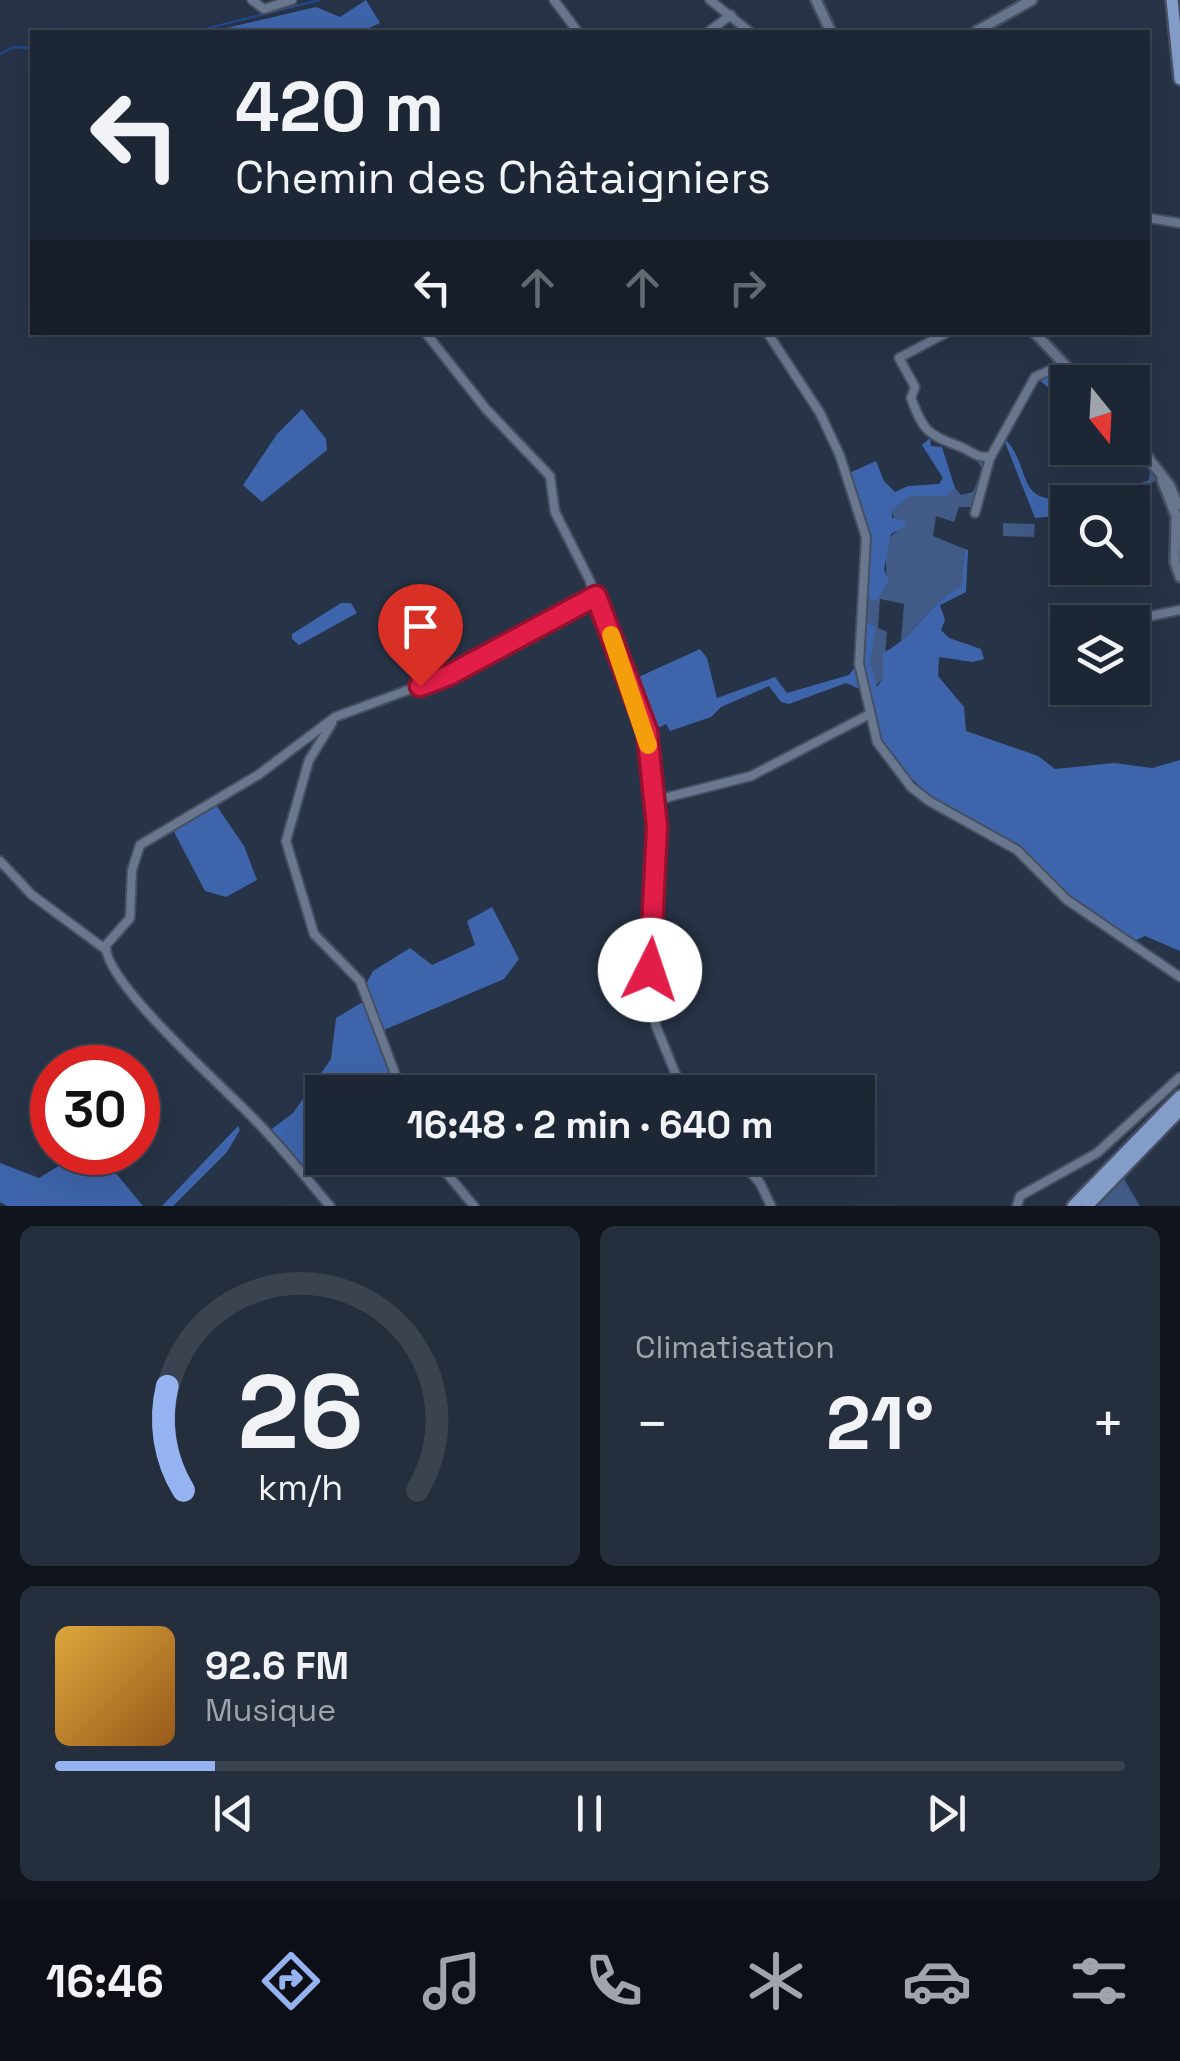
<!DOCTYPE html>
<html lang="fr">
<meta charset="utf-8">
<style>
:root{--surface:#1d2635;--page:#252e3d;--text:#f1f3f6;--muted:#a0a5ad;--line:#3b4350;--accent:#95b2f1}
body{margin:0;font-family:"Space Grotesk",sans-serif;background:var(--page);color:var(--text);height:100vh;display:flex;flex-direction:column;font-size:38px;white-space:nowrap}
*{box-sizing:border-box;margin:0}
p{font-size:32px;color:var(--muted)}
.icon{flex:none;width:55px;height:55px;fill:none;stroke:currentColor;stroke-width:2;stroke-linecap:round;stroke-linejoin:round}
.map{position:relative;height:1206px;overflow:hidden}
.details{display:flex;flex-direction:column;gap:20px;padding:20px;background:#10151d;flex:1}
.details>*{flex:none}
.top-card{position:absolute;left:30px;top:30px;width:1120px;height:305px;border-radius:0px;box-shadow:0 10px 40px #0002,0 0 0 2px var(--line);background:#1d2635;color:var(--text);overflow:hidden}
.needle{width:65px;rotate:162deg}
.buttons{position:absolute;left:1050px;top:365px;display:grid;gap:20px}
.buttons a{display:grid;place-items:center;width:100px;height:100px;border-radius:0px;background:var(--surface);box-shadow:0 10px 40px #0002,0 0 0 2px var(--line);font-size:50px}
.speed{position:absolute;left:30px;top:1045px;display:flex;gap:20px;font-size:50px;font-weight:700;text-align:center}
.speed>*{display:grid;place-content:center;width:130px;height:130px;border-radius:50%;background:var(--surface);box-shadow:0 10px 40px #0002,0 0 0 2px var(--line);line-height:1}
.speed .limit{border:15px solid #d22;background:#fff;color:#111}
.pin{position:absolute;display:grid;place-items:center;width:85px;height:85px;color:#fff;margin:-102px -42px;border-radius:50% 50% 50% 0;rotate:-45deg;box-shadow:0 0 10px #0007}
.pin .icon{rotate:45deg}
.me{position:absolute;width:110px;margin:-55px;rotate:4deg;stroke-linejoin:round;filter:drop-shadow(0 0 8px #0008)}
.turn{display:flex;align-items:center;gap:35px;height:210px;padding:0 40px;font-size:45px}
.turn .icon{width:130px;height:130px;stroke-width:2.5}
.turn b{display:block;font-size:70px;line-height:85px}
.lanes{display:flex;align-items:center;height:95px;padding:0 40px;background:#0003;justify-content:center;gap:50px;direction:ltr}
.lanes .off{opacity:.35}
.big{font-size:75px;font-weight:800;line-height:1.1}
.details .widget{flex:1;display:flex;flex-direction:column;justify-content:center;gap:15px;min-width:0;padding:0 35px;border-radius:15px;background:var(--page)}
.details .dial{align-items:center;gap:0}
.dial svg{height:260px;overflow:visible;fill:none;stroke:var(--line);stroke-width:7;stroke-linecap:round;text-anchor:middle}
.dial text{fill:var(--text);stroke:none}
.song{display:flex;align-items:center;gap:30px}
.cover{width:120px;height:120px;border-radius:15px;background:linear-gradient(135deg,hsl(40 70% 55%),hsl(30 70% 35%))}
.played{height:10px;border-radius:5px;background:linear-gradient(90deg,var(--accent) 15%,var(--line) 15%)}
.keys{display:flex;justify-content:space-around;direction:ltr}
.heat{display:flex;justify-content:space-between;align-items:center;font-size:55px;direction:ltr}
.details .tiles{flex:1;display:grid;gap:20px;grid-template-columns:1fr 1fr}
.widget:last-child{grid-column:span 2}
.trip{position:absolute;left:305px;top:1075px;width:570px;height:100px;border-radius:0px;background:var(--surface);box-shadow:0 10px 40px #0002,0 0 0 2px var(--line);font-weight:800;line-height:100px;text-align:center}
.tab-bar{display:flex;height:160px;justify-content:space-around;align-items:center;background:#0c0f15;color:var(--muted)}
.tab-bar .icon{width:70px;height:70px}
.tab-bar .active{color:var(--accent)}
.tab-bar b{font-size:45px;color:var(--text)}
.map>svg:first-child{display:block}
.green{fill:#415a86}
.forest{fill:#3e65ab}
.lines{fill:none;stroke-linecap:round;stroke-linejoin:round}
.stream{stroke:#22478a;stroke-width:2.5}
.minor-casing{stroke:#465062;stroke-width:12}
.tertiary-casing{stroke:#465062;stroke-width:14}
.primary-casing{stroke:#465062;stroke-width:16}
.minor{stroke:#69778f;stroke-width:8}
.tertiary{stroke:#69778f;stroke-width:9}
.primary{stroke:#839cc8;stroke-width:11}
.route-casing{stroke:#92132f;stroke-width:25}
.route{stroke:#e11d48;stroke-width:18}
.slow{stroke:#f59e0b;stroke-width:18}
</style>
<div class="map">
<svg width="1180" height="1206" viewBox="0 0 1180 1206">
<rect width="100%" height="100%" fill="#273347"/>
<!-- green -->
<g class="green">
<polygon points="1133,443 1158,480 1109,502 1083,502 1076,497 1120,491 1149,480 1150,472"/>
<path d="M 975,459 L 987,460 L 976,507 L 959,507 L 954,522 L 936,516 L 933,536 L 965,549 L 963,586 C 935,598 923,622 901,641 L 904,604 L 880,599 L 878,628 L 887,632 L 883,678 L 875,687 C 867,666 865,619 867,596 L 871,600 L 887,586 C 887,569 881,541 897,531 L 892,511 L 910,496 L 955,488 L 961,495 L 973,492 L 982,468 Z"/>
<polygon points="1003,523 1035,524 1034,537 1003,536"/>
<polygon points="1124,1179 1140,1206 1096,1206"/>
</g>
<!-- forest -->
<g class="forest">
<polygon points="366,0 380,23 361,32 209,32 316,7 340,17"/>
<polygon points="1059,369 1075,382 1068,382 1067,403 1038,379"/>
<polygon points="302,409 326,439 327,450 262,502 243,485 277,434"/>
<path d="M 1003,437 C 1035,468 1011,508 1076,497 L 1083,502 L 1068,502 L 1067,515 L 1035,518 Z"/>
<polygon points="930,438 931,446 942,447 955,488 946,496 910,496 892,511 892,518 906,521 905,526 891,534 884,569 889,582 877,600 871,600 867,596 870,539 847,474 876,461 884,481 895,492 908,486 939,484 943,478 922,445"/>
<path d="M 965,549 L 968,550 L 966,592 L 940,605 L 945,620 L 941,630 L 949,638 L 981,649 L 984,659 L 973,662 L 939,657 L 938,676 L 964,707 L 966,731 L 1038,756 L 1055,769 L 1114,763 L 1152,768 L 1180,760 L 1180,951 L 1145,936 L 1130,943 L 1072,900 L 1028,856 L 939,804 L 896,764 L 882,745 L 868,687 L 863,663 L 865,623 L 876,626 L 870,662 L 877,687 L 883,678 L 883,653 C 917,636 929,601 962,586 Z"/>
<polygon points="341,603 351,603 357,613 299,645 292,639 292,634"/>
<polygon points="700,649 707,658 717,698 775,677 787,693 849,675 855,667 860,689 846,683 789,704 781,702 769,686 721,707 711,717 670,731 666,724 651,732 632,680"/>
<polygon points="216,805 244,846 257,880 226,897 205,891 173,830"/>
<polygon points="492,907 519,959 504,979 384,1030 366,984 373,971 410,948 432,965 475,945 467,921"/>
<polygon points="366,1000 399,1092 322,1092 322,1158 330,1158 302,1169 269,1131 293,1113 331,1059 336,1018"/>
<polygon points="238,1126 240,1130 227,1152 173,1206 162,1206"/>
<polygon points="80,1153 88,1153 85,1167 90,1176 109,1165 143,1206 7,1206 0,1202 0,1163 39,1178"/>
<polygon points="370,1158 424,1158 381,1177"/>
</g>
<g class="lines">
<!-- stream -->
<g class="stream">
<polyline points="193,32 319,0"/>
<polyline points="0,54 14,47 32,48"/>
</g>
<defs>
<g id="minor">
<polyline points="252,0 264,9 292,0"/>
<polyline points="554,0 578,32"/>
<polyline points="710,0 750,32"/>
<polyline points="708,32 731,15"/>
<polyline points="1148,218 1180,223"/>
<polyline points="425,332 486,409 550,476 555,512 589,579 647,731 657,827 650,991 656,1026 683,1092"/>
<polyline points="767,332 820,413 840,456 866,537 859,664 877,742 911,787 929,801 1017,850 1067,900 1180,977"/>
<path d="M 948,332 L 899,358 L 915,387 L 911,398 C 924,433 928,434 961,447 C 973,452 977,459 991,456"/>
<polyline points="975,513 990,458 1035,377 1064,364"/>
<polyline points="1085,617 1122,622"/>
<polyline points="1122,622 1180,610"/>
<polyline points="332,723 309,760 286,841 314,934 360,981 402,1092"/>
<polyline points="653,801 751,776 870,714"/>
<polyline points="0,861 32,895 105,949"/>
<polyline points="434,1158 474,1206"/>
<polyline points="738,1158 760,1183 771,1206"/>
<path d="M 330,1206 C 305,1177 281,1146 254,1119 C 226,1089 102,981 106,945 L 130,918 L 132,870 L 140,845 L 258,775 L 335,717 L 449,675 L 596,597"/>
<polyline points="1017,1206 1020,1196 1097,1153 1180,1077"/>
</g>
<g id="tertiary">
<polyline points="816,0 831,32"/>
<polyline points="975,32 1032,0"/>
<polyline points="1034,332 1081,382"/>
<polyline points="1132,437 1170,486 1177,504 1174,510"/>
<polyline points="1162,480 1180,526"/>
<polyline points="1176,520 1175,562 1180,577"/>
</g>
<g id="primary">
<polyline points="1172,0 1180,79"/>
<polyline points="1073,1206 1180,1096"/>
<polyline points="1087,1206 1180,1110"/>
</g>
</defs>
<!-- minor casing -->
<use href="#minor" class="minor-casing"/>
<!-- tertiary casing -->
<use href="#tertiary" class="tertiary-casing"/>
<!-- primary casing -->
<use href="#primary" class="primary-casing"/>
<!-- minor -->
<use href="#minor" class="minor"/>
<!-- tertiary -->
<use href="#tertiary" class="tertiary"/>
<!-- primary -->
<use href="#primary" class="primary"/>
</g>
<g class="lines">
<defs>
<polyline id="route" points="420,686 449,675 596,596 647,731 657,827 650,970"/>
</defs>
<!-- route casing -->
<use href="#route" class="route-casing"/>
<!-- route -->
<use href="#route" class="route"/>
<!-- slow -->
<polyline class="slow" points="611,635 648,745"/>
</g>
</svg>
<div class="buttons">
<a><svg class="needle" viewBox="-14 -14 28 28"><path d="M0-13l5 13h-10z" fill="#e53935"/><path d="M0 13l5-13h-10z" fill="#a0a5ad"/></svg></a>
<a><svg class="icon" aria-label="search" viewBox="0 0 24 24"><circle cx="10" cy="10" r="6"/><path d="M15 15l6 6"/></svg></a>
<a><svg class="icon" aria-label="layers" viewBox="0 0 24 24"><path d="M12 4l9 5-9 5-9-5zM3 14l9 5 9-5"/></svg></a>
</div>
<div class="speed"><div class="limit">30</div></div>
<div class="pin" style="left:420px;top:686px;background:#d93025"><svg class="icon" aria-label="arrive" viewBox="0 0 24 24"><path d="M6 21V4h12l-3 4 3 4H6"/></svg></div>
<svg class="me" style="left:650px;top:970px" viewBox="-20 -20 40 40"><circle r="19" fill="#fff"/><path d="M0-13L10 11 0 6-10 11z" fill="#e11d48"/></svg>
<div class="trip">16:48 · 2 min · 640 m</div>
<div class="top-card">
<div class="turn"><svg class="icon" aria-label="left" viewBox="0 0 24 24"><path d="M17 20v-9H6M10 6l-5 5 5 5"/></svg><div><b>420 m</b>Chemin des Châtaigniers</div></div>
<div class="lanes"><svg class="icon" aria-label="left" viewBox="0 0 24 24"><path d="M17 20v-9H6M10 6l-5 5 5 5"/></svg><svg class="icon off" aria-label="ahead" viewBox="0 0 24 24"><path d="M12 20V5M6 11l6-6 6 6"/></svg><svg class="icon off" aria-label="ahead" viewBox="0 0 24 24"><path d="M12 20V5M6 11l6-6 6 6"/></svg><svg class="icon off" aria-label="right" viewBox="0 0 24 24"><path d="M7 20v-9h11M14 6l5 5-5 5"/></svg></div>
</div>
</div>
<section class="details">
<div class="tiles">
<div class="widget dial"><svg viewBox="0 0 100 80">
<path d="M14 69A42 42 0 1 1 86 69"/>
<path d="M14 69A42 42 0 0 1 9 37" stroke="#95b2f1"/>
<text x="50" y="56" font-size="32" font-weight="700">26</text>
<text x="50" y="72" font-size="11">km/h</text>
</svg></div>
<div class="widget"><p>Climatisation</p>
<div class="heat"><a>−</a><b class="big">21°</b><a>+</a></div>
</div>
<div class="widget">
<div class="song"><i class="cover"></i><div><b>92.6 FM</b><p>Musique</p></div></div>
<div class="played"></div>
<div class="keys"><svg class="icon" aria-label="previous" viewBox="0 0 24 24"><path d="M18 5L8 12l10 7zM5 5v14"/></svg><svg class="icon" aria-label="pause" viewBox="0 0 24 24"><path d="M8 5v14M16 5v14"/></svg><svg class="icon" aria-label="next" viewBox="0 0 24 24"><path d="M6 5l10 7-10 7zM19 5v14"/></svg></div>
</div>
</div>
</section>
<nav class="tab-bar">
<b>16:46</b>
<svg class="icon active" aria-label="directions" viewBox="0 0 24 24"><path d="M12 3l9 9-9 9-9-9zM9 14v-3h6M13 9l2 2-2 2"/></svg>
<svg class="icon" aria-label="music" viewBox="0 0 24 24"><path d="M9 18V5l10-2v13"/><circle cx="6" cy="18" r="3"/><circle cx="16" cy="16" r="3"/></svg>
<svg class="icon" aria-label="phone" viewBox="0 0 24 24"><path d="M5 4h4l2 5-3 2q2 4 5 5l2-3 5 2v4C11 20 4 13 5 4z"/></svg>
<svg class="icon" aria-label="climate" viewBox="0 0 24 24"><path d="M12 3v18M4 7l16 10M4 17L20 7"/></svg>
<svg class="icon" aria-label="car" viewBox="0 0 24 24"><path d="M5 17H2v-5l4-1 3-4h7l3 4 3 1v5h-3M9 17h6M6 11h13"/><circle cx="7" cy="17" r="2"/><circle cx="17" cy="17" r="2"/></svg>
<svg class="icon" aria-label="filters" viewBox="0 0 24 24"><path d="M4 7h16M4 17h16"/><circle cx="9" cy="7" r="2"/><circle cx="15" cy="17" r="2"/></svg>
</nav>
